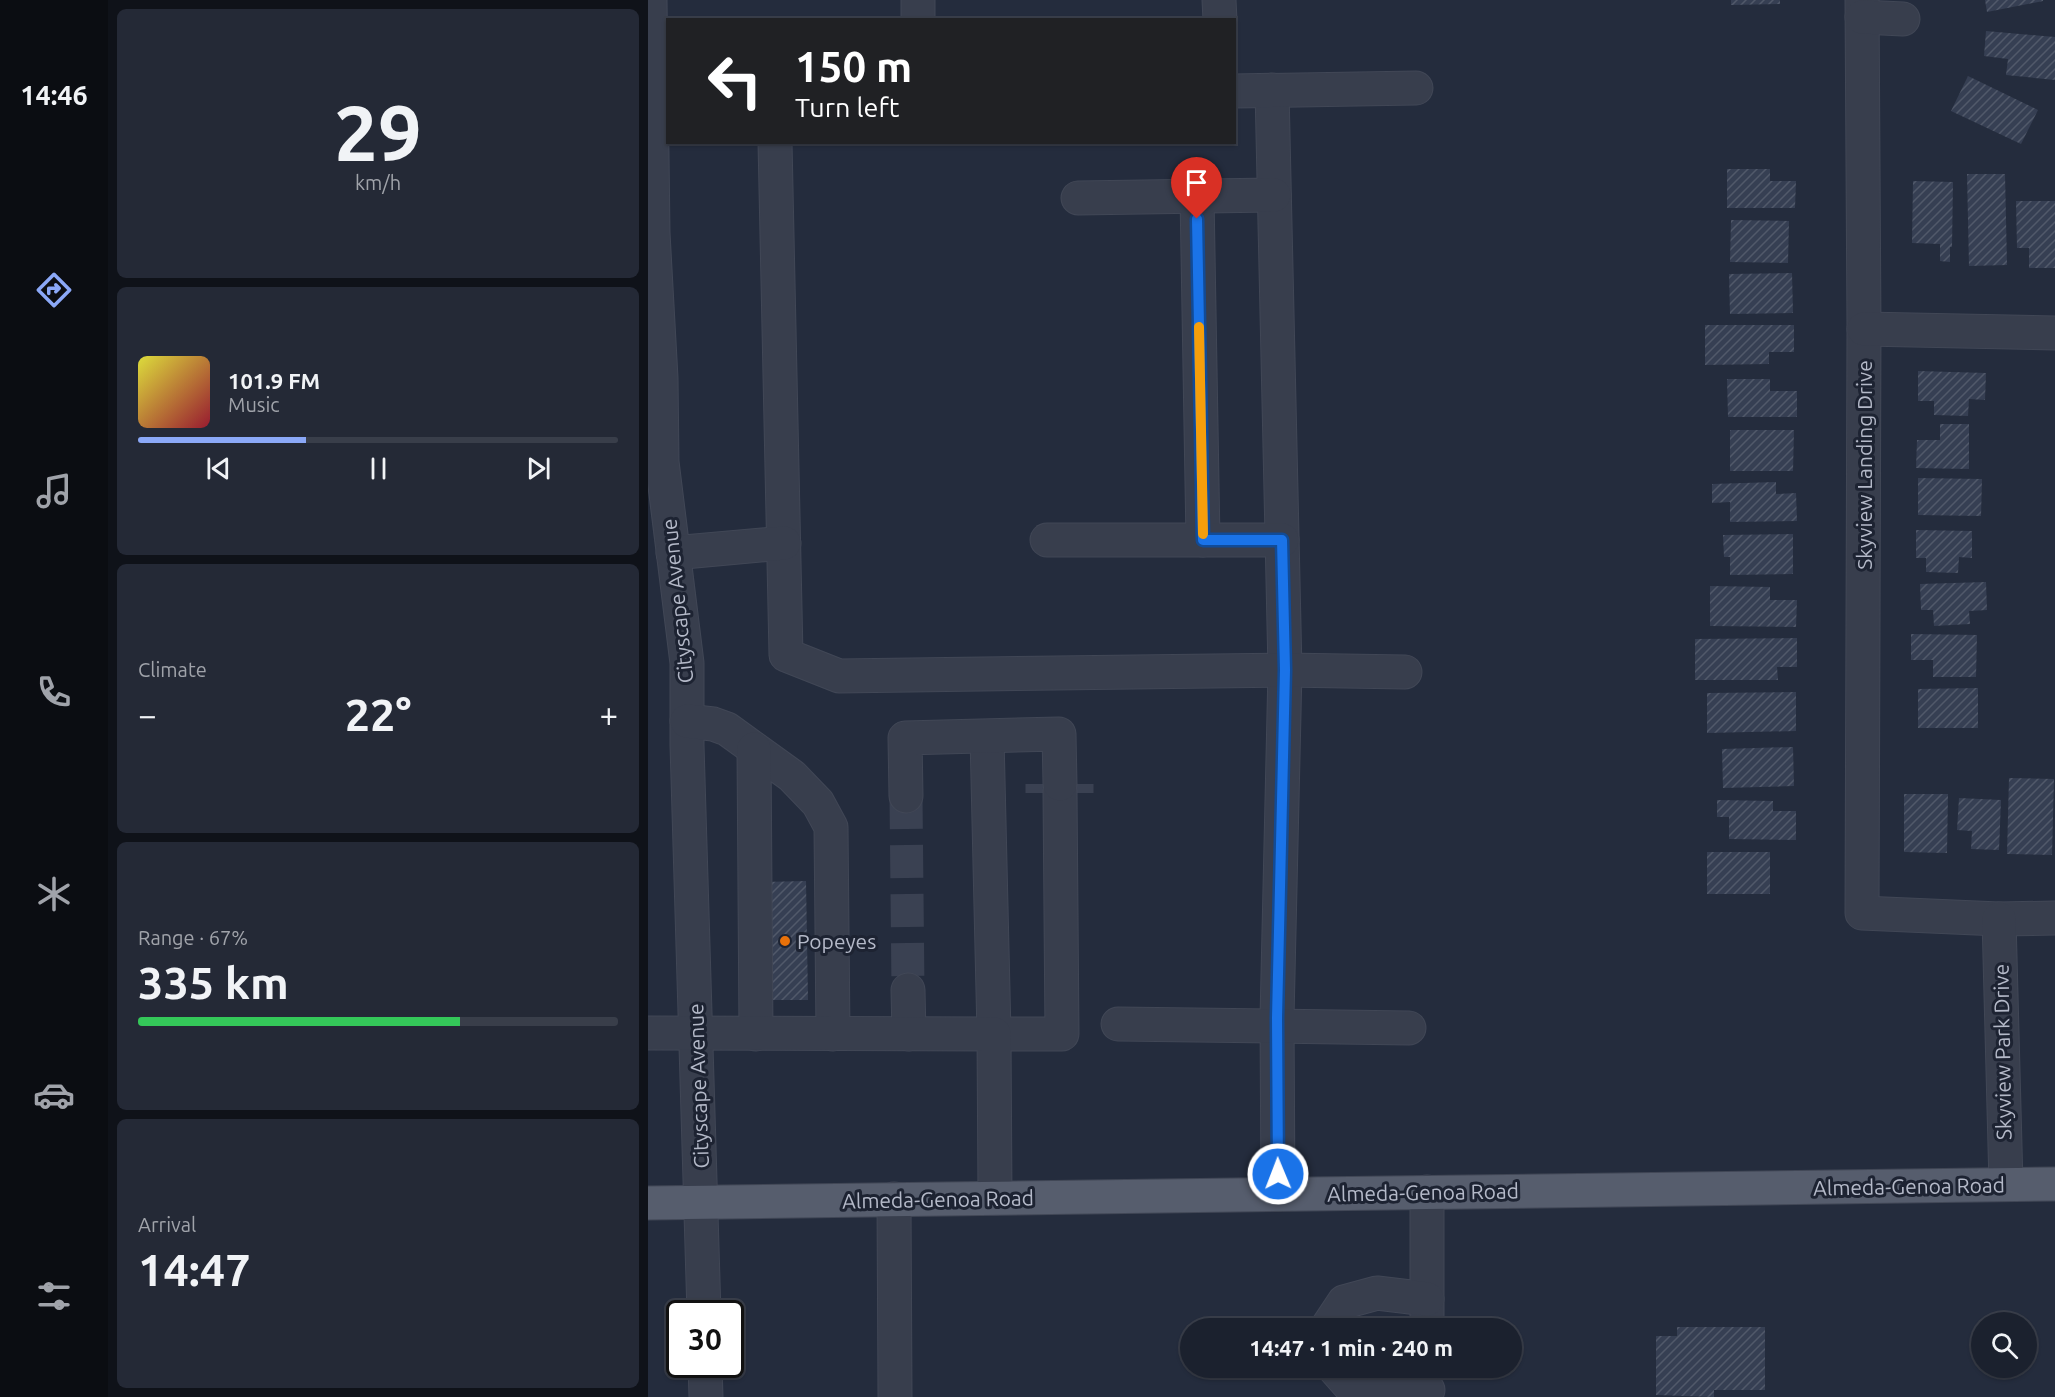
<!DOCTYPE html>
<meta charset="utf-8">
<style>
:root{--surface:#1b212e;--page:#242936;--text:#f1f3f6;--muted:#a0a3aa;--line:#393e4a;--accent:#8ba8f7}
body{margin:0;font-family:Ubuntu,sans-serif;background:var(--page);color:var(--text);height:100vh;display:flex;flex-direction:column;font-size:22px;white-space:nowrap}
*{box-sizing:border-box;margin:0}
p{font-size:20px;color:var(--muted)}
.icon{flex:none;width:33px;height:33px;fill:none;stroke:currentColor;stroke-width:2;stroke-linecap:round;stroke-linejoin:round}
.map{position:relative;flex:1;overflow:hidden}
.side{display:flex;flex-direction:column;gap:9px;padding:9px;background:#0f1219;width:540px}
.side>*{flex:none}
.top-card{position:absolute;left:18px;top:18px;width:570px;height:126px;border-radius:0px;box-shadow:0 2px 4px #0004,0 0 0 2px var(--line);background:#202124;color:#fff;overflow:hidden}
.fabs{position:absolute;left:1323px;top:1312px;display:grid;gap:12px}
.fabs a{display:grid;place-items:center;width:66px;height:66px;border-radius:50%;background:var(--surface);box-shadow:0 2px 4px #0004,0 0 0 2px var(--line);font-size:30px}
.speed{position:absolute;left:18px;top:1300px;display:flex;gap:12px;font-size:30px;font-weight:700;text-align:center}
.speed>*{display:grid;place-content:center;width:78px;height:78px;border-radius:50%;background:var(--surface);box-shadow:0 2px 4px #0004,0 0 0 2px var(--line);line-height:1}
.speed .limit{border:3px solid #111;border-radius:9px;background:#fff;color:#111}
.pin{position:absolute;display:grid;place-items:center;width:51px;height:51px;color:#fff;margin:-62px -26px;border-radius:50% 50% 50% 0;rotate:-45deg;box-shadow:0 0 6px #0007}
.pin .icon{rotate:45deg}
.me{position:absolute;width:66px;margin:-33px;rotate:359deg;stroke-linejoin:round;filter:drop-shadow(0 0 4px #0008)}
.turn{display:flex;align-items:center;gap:21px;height:126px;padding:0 30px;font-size:27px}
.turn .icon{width:78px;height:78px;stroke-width:2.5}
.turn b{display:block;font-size:42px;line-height:51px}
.big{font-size:45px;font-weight:700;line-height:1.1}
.side .card{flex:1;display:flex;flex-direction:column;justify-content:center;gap:9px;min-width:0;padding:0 21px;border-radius:9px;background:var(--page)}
.side .dial{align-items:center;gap:0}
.dial b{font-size:78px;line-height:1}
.song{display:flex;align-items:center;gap:18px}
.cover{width:72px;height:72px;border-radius:9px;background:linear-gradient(135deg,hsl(60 70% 55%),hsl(350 70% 35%))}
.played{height:6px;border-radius:3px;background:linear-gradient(90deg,var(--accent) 35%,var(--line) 35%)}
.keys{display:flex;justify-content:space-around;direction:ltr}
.heat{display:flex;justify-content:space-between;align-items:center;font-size:33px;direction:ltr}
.charge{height:9px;border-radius:4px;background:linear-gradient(90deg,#34c759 67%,var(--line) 0)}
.trip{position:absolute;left:532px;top:1318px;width:342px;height:60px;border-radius:30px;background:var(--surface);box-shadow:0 2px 4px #0004,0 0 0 2px var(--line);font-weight:700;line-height:60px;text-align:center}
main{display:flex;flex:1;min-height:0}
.dock{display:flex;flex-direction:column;width:108px;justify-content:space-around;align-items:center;background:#0b0d12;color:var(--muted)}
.dock .icon{width:42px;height:42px}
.dock .on{color:var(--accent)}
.dock b{font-size:27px;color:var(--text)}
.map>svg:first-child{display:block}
.building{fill:url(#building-hatch)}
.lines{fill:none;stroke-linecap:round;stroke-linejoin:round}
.minor-tunnel{stroke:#3a4152;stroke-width:33;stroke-dasharray:33 16;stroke-linecap:butt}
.minor-casing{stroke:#414756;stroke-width:35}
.major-casing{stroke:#414756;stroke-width:35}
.minor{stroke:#383e4d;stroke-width:33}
.major{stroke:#565d6d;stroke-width:33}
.route-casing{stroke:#114b97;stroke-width:15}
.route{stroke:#1a73e8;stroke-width:10}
.slow{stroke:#f59e0b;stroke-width:10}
.food-dot{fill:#e8710a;stroke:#1d2332;stroke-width:2}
.labels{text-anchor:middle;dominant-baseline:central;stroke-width:6;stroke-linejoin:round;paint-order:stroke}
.street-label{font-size:21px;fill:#b4b9c8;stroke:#1d2332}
.poi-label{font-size:21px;fill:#b4b9c8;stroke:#1d2332;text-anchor:start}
</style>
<main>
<nav class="dock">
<b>14:46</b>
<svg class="icon on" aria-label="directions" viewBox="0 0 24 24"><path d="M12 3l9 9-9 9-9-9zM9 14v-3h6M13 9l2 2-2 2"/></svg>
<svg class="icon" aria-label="music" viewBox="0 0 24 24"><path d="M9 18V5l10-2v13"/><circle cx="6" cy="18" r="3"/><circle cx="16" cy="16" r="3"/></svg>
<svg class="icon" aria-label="phone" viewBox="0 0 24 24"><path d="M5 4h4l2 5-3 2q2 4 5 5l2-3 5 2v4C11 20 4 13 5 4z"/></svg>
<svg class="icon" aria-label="climate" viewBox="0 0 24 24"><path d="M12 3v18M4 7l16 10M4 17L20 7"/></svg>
<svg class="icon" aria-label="car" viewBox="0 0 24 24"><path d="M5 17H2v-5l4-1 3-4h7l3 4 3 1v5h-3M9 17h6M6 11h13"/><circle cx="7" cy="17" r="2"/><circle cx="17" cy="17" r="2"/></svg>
<svg class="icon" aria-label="filters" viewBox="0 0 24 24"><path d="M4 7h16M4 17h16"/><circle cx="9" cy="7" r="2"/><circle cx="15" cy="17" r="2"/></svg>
</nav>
<section class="side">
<div class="card dial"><b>29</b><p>km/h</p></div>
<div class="card">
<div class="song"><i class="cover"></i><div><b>101.9 FM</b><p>Music</p></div></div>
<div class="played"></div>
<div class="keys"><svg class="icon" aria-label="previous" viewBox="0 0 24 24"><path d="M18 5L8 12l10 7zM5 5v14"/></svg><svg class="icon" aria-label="pause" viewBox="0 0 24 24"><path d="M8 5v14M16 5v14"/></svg><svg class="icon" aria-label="next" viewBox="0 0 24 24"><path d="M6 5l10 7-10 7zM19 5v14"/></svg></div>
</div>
<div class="card"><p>Climate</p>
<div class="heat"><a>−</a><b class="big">22°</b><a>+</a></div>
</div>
<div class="card"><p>Range · 67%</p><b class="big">335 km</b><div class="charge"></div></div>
<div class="card"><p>Arrival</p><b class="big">14:47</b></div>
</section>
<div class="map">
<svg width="1407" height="1397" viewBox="0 0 1407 1397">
<defs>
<pattern id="building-hatch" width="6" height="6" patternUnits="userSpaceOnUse" patternTransform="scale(1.5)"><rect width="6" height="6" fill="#363f53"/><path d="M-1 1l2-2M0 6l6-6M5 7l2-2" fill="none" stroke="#51596a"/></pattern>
</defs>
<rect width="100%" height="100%" fill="#242c3d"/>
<!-- building -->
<g class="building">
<polygon points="1083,0 1132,0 1132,4 1083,5"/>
<polygon points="1337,0 1395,0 1395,1 1339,12"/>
<polygon points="1338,31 1407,37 1407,80 1358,75 1360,59 1336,56"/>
<polygon points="1320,76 1390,110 1373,144 1303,111"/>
<polygon points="1079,169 1122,169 1122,181 1148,181 1147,208 1079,208"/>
<polygon points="1319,174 1357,174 1359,265 1321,266"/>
<polygon points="1265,181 1305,182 1304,247 1302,247 1302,262 1292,261 1292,244 1264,243"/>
<polygon points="1368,201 1407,201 1407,268 1381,268 1381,248 1369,248"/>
<polygon points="1083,220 1141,221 1140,263 1082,262"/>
<polygon points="1144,273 1145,313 1082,314 1081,274"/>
<polygon points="1057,325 1146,325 1146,352 1121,352 1121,364 1057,365"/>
<polygon points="1270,371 1338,373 1337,400 1321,399 1320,416 1286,415 1286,401 1270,401"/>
<polygon points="1079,379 1122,379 1122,391 1149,391 1149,417 1080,417"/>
<polygon points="1292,424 1321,424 1321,469 1268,468 1269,440 1292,440"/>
<polygon points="1082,430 1146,430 1145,471 1082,471"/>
<polygon points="1270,478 1334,479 1333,516 1270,515"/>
<polygon points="1128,482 1128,494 1148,493 1149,521 1082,522 1082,502 1064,503 1064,484"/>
<polygon points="1268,530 1324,531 1324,558 1311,557 1310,573 1278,572 1278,558 1268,558"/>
<polygon points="1145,534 1145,574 1082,575 1082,557 1076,557 1075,535"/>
<polygon points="1338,582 1339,610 1321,611 1322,624 1286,626 1285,610 1273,610 1272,584"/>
<polygon points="1062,586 1122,587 1122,600 1149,600 1148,627 1062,626"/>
<polygon points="1263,634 1329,635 1328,677 1285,677 1285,660 1263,660"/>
<polygon points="1149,638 1149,667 1129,667 1130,680 1047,680 1047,639"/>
<polygon points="1330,688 1330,728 1270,728 1270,689"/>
<polygon points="1148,692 1148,731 1059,733 1059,693"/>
<polygon points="1145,747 1146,786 1075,788 1074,749"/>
<polygon points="1361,778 1406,779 1404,855 1359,854"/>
<polygon points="1256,794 1300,794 1299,853 1256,852"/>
<polygon points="1311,798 1353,800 1351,850 1323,849 1324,831 1309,830"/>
<polygon points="1069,800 1125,801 1125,811 1148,811 1148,840 1081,839 1081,817 1069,817"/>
<rect x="1059" y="852" width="63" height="42"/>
<polygon points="158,881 160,1000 116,1000 114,882"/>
<polygon points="1029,1327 1117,1327 1117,1390 1066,1390 1066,1397 1008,1395 1008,1336 1029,1336"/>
</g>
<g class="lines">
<!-- minor-tunnel -->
<g class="minor-tunnel">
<polyline points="394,784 394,793"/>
<polyline points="429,784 429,793"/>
<polyline points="258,796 260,990"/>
</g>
<defs>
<g id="minor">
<polyline points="2,0 5,233 13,378 14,462 39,663 39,745 56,1314"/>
<polyline points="270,0 270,20"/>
<polyline points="571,0 572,20"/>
<polyline points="1214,0 1216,329 1214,913 1351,919 1407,918"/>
<polyline points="1214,17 1255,19"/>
<polyline points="624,90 637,670 629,1018 630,1194"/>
<polyline points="586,91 768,88"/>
<polyline points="127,142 138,655 191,676 637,670 757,672"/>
<polyline points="549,196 555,540"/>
<polyline points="430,198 626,195"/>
<polyline points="1216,329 1407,333"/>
<polyline points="399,540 634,540"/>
<polyline points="25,553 136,543"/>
<polyline points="39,721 65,724 79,729 144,776 170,803 183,827 185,1034"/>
<polyline points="339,737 346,1034 414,1034 412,792"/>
<polyline points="106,749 108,1034"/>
<polyline points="258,796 257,738 411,734 412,784"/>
<polyline points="1351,919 1358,1184"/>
<polyline points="260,990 261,1034"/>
<polyline points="470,1024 761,1028"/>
<polyline points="0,1033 346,1034 347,1198"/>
<polyline points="779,1192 779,1329"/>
<polyline points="246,1199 247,1397"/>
<polyline points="680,1329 680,1326 696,1302 729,1293 779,1299"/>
<polyline points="57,1365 58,1397"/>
<polyline points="686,1368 701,1385 736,1392 780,1390"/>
</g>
<polyline id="major" points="0,1203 1407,1184"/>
</defs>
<!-- minor casing -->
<use href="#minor" class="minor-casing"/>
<!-- major casing -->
<use href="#major" class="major-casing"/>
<!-- minor -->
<use href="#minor" class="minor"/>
<!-- major -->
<use href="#major" class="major"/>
</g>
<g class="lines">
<defs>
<polyline id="route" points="549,219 555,540 634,540 637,670 629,1018 630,1174"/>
</defs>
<!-- route casing -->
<use href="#route" class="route-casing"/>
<!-- route -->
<use href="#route" class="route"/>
<!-- slow -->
<polyline class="slow" points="551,327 555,534"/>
</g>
<!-- markers -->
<circle class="food-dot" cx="137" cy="941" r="6"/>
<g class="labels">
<!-- street labels -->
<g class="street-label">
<text transform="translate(1216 465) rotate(-90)">Skyview Landing Drive</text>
<text transform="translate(29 601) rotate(-96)">Cityscape Avenue</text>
<text transform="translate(1354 1052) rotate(-91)">Skyview Park Drive</text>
<text transform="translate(50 1086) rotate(-92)">Cityscape Avenue</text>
<text transform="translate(1261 1186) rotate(-1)">Almeda-Genoa Road</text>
<text transform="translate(775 1192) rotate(-1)">Almeda-Genoa Road</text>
<text transform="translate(290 1199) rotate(-1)">Almeda-Genoa Road</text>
</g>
<!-- poi labels -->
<g class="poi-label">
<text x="149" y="941">Popeyes</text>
</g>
</g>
</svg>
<div class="fabs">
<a><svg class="icon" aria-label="search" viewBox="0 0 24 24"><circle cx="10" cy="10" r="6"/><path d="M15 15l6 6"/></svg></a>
</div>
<div class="speed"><div class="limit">30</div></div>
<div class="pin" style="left:549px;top:219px;background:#d93025"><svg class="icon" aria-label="arrive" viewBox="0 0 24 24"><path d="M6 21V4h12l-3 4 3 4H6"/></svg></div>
<svg class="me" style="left:630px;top:1174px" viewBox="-20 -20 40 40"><circle r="17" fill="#1a73e8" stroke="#fff" stroke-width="3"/><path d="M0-11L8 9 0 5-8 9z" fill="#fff"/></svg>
<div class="trip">14:47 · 1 min · 240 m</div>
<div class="top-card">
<div class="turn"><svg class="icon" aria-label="left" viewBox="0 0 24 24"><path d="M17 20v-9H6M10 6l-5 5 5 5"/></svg><div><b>150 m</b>Turn left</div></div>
</div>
</div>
</main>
